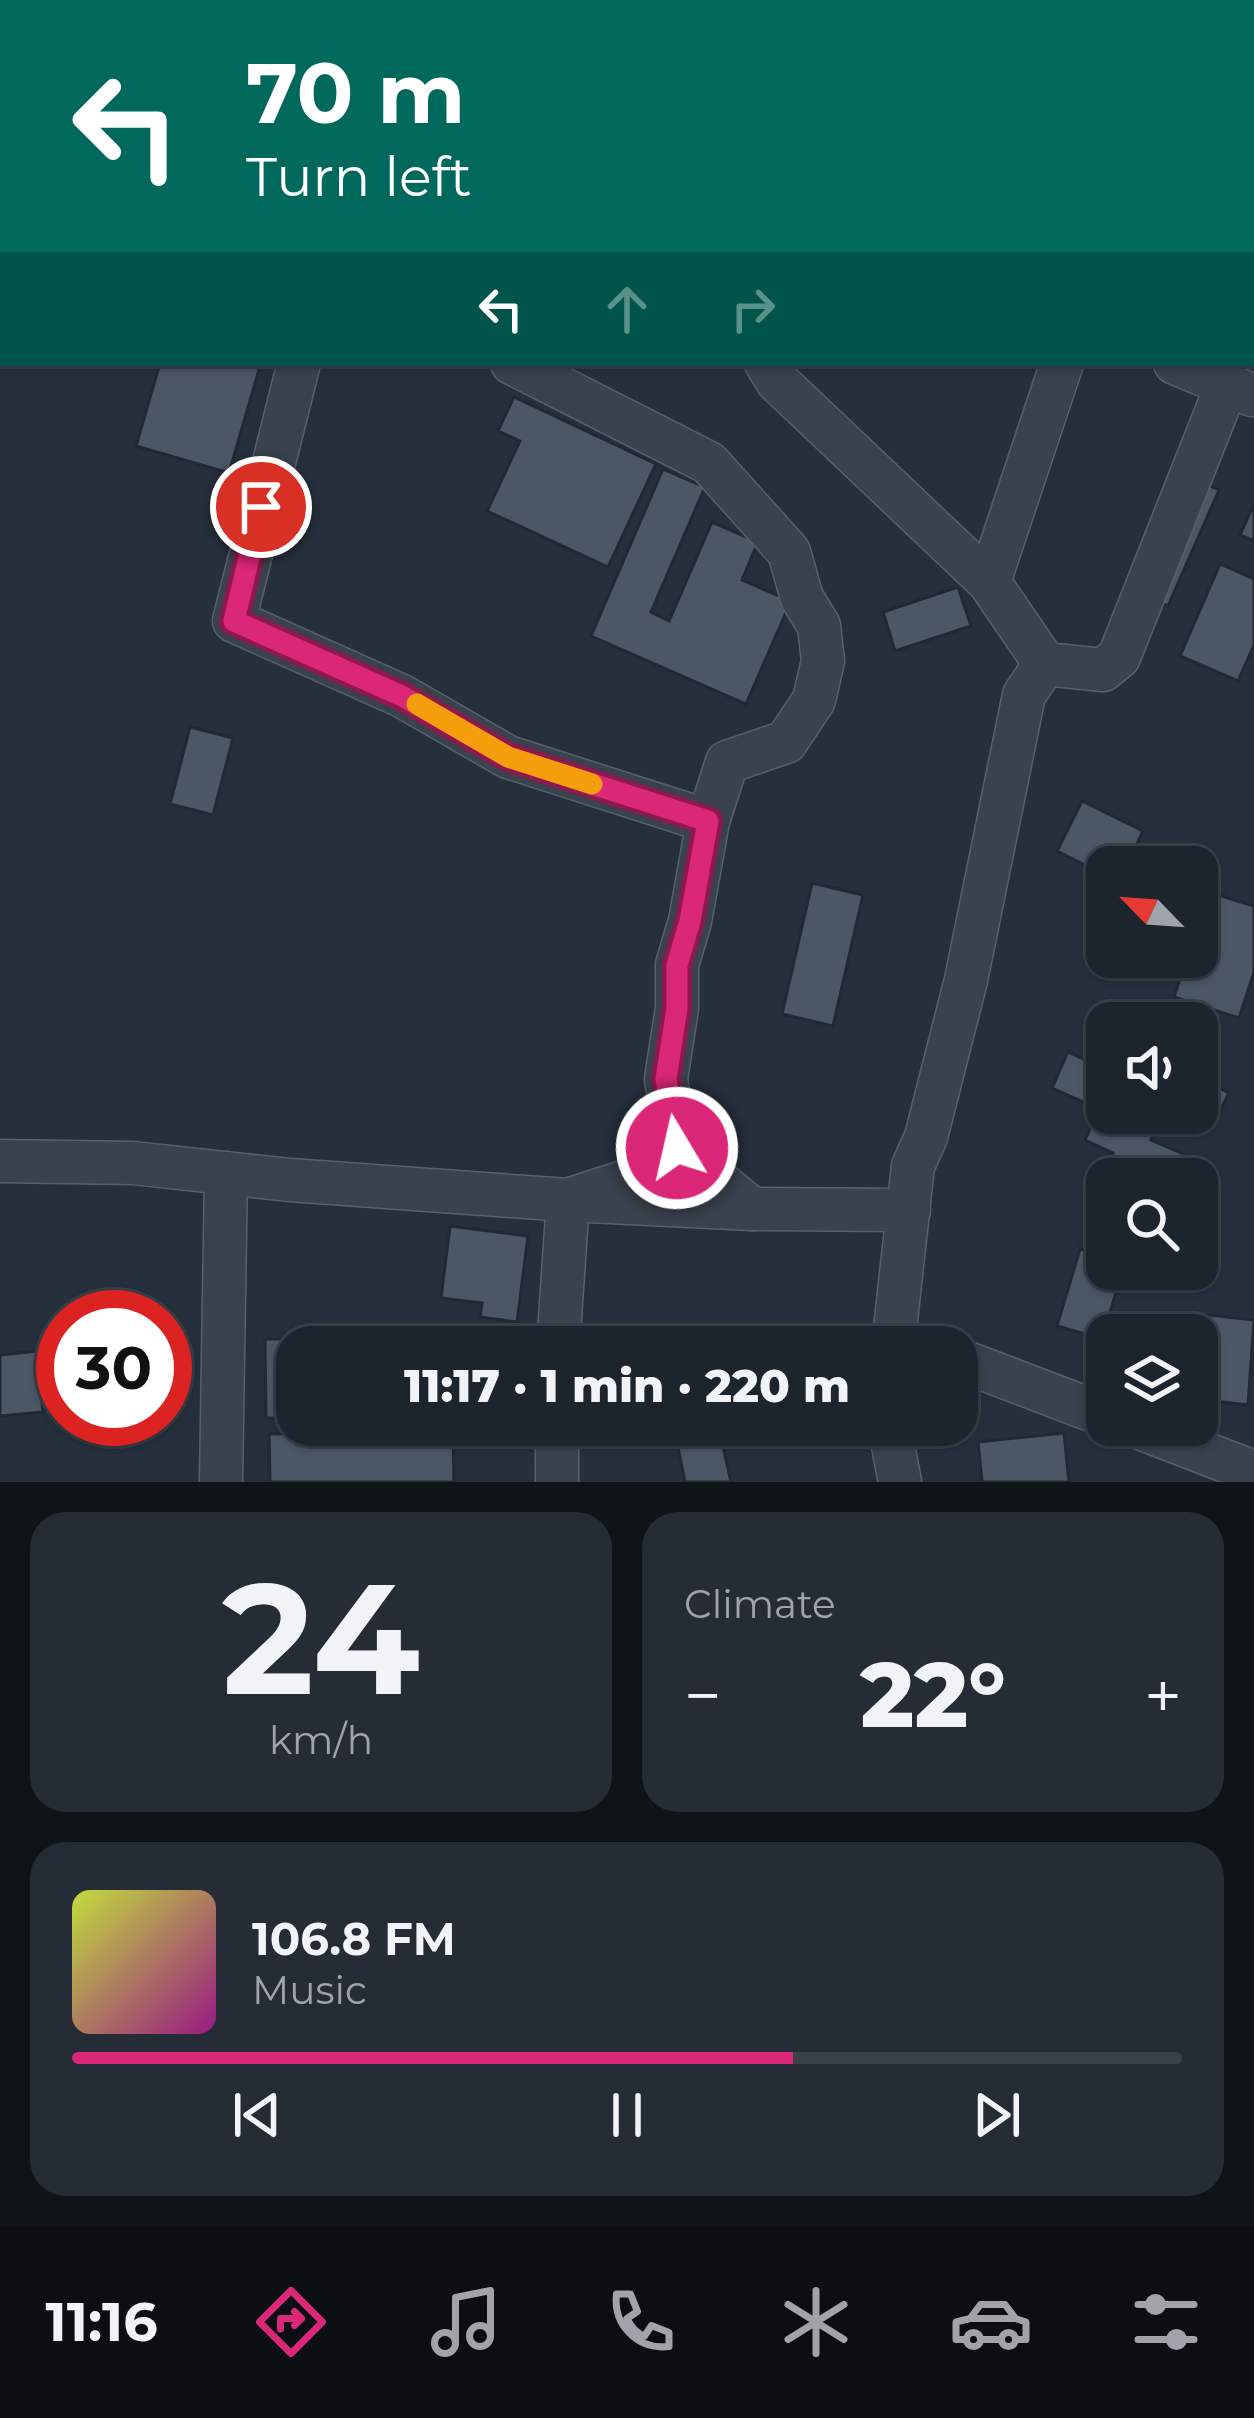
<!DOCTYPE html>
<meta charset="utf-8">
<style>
:root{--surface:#1c242e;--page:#252c36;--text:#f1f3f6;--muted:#a0a4aa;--line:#3a414a;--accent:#db2777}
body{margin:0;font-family:Montserrat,sans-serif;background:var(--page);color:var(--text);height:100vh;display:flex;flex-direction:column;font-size:45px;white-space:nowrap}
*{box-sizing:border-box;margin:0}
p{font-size:39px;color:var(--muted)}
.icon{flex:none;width:66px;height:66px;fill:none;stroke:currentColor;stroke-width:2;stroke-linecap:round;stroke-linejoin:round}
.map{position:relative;height:1482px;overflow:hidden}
.side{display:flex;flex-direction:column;gap:30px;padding:30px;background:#0f1419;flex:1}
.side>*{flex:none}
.top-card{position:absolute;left:0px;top:0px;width:1254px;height:366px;box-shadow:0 3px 9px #0004,0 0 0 3px var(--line);background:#00695c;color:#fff;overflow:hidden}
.needle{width:78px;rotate:295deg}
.controls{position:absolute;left:1086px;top:846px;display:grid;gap:24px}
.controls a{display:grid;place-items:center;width:132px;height:132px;border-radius:24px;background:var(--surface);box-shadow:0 3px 9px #0004,0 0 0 3px var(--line);font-size:60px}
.speed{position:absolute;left:36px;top:1290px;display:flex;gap:24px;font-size:60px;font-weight:700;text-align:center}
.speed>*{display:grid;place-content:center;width:156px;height:156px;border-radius:50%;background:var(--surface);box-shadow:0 3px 9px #0004,0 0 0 3px var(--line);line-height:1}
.speed .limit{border:18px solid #d22;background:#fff;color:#111}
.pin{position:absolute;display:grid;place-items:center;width:102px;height:102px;color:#fff;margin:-51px;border:6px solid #fff;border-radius:50%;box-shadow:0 3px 12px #0007}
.me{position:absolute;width:132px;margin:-66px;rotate:351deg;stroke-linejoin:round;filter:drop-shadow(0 0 9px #0008)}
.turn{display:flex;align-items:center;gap:42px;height:252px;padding:0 48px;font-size:54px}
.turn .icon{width:156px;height:156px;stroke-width:2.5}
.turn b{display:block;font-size:84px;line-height:102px}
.lanes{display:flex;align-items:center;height:114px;padding:0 48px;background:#0003;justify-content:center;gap:60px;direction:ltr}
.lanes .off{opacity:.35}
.big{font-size:90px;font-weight:800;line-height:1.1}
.side .card{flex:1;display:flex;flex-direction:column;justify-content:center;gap:18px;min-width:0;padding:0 42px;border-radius:36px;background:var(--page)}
.side .dial{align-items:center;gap:0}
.dial b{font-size:156px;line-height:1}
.song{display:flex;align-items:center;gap:36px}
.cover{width:144px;height:144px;border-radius:18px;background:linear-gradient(135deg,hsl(70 70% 55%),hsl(310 70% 35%))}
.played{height:12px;border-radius:6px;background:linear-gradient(90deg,var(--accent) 65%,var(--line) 65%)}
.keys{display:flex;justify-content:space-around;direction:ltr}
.heat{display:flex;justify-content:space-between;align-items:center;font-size:66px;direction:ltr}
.side .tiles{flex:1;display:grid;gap:30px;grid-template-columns:1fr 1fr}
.card:last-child{grid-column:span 2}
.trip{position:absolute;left:276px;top:1326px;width:702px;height:120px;border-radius:36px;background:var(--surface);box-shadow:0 3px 9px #0004,0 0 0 3px var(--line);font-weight:800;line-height:120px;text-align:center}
.tab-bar{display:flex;height:192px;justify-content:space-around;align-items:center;background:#0b0e12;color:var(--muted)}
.tab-bar .icon{width:84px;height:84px}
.tab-bar .selected{color:var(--accent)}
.tab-bar b{font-size:54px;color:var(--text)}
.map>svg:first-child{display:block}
.building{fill:#4c5766;stroke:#212934;stroke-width:3}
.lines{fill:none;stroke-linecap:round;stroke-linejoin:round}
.minor-casing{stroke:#58606b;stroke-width:45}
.minor{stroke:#3a424d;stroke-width:42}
.route-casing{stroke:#8e194d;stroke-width:30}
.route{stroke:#db2777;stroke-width:21}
.slow{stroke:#f59e0b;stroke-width:21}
</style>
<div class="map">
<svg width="1254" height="1482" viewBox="0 0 1254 1482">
<rect width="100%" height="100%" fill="#26303d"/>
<!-- building -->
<g class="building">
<polygon points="618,0 670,0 668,3"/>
<polygon points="748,0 823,0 830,3 755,3"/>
<polygon points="160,363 261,363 229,473 136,446"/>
<polygon points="514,397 656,464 608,567 487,511 520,441 498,431"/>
<polygon points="663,469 705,487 651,612 669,621 712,522 758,542 742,580 791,601 746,704 591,636"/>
<polygon points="1199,481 1219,490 1168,606 1148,598"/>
<polygon points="1254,504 1254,541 1240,535"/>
<polygon points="1220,564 1254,579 1254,645 1238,681 1180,656"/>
<polygon points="958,587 971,626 895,651 883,612"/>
<polygon points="190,727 233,738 213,815 170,804"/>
<polygon points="1082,801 1143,831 1126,867 1107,867 1107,876 1057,851"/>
<polygon points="812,883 863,895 833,1026 782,1014"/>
<polygon points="1209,892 1254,906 1254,972 1239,1018 1174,997 1187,957 1197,957 1197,928"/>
<polygon points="1097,1041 1107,1046 1107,1113 1163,1113 1151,1140 1183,1154 1171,1179 1112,1179 1103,1175 1113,1153 1085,1140 1099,1109 1052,1088 1068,1052 1088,1061"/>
<polygon points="1198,1077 1229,1093 1215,1121 1197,1112"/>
<polygon points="450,1226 528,1236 517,1322 480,1317 482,1303 441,1298"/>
<polygon points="1080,1249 1107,1257 1107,1269 1123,1269 1102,1339 1057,1326"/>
<polygon points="1200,1314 1254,1320 1248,1405 1197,1399"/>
<polygon points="391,1338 391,1347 297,1347 297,1418 266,1418 265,1339"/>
<polygon points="37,1351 43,1412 0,1416 0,1355"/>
<polygon points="453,1432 454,1482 270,1482 269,1434"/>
<polygon points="720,1433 731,1482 685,1482 677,1443"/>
<polygon points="1064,1433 1069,1482 982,1482 978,1442"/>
</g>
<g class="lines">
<defs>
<g id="minor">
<polyline points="260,3 261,0"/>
<polyline points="494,3 495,0"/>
<polyline points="862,3 863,0"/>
<polyline points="1188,3 1189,0"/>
<polyline points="0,196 3,197"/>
<polyline points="299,363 234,621 402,696 508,757 708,821"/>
<polyline points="512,363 709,463 789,552 802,598 819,626 823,661 814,700 786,742 727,762 708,821 690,921 677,965 677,1008 666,1079 677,1147 752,1209"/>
<polyline points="766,363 777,381 989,582 1045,664 1103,670 1119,657 1227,385"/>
<polyline points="1175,363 1252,395"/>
<polyline points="989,582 1062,363"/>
<polyline points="0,1161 133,1163 290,1180 568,1200 752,1209 909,1210"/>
<polyline points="558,1347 568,1200 651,1173 677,1147"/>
<polyline points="893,1347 913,1166 926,1137 966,980 1024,695 1045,664"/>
<polyline points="957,1359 1107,1416"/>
<polyline points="889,1425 900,1482"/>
<polyline points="1132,1425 1254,1472"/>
<polyline points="221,1482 226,1173"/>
<polyline points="557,1482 557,1425"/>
</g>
</defs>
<!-- minor casing -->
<use href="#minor" class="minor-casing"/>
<!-- minor -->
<use href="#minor" class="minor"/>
</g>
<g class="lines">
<defs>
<polyline id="route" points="261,507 234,621 402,696 508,757 708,821 690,921 677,965 677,1008 666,1079 677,1148"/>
</defs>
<!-- route casing -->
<use href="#route" class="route-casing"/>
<!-- route -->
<use href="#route" class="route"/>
<!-- slow -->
<polyline class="slow" points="417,704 508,757 592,784"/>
</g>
</svg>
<div class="controls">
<a><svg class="needle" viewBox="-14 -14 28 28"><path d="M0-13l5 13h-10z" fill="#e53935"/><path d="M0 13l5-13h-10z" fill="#a0a4aa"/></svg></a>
<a><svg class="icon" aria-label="sound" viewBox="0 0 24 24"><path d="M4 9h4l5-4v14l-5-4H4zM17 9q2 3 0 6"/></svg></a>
<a><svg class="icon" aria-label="search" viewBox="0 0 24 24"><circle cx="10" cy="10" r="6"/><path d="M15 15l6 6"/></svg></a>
<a><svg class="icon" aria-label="layers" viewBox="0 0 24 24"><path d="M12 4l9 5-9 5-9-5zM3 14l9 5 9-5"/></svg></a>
</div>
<div class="speed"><div class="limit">30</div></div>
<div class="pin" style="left:261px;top:507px;background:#d93025"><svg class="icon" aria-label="arrive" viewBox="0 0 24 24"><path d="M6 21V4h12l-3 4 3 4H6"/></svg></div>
<svg class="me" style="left:677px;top:1148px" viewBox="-20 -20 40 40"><circle r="17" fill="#db2777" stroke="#fff" stroke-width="3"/><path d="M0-11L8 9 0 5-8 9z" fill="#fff"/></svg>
<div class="trip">11:17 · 1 min · 220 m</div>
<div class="top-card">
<div class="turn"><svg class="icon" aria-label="left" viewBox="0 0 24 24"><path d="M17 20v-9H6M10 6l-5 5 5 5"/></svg><div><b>70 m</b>Turn left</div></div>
<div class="lanes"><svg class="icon" aria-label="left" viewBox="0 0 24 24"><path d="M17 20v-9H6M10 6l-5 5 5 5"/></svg><svg class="icon off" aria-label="ahead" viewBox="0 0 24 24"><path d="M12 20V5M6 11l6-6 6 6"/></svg><svg class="icon off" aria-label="right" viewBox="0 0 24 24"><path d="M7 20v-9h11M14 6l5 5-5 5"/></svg></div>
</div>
</div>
<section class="side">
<div class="tiles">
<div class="card dial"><b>24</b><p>km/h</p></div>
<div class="card"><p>Climate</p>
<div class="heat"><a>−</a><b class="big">22°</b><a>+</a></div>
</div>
<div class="card">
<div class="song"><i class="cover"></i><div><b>106.8 FM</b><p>Music</p></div></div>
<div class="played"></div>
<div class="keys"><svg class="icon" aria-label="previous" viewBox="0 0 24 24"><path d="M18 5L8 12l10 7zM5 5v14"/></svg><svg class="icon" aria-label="pause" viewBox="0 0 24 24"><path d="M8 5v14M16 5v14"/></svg><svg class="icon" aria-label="next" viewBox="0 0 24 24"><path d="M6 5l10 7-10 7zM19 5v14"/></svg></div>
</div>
</div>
</section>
<nav class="tab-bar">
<b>11:16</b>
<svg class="icon selected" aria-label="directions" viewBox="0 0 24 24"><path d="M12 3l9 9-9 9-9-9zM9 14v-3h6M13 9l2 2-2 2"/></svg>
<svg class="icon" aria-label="music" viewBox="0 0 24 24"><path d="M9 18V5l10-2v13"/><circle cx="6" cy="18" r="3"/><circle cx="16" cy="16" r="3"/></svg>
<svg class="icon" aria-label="phone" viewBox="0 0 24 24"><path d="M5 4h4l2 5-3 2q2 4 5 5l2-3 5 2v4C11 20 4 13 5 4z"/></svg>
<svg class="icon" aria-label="climate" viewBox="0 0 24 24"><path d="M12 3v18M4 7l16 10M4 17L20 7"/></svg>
<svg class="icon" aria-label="car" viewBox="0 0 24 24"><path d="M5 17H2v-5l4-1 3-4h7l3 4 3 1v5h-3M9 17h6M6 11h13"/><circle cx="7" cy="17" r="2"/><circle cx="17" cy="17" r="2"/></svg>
<svg class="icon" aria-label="filters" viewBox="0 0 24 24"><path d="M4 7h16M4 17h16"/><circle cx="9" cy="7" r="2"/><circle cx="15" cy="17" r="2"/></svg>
</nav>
